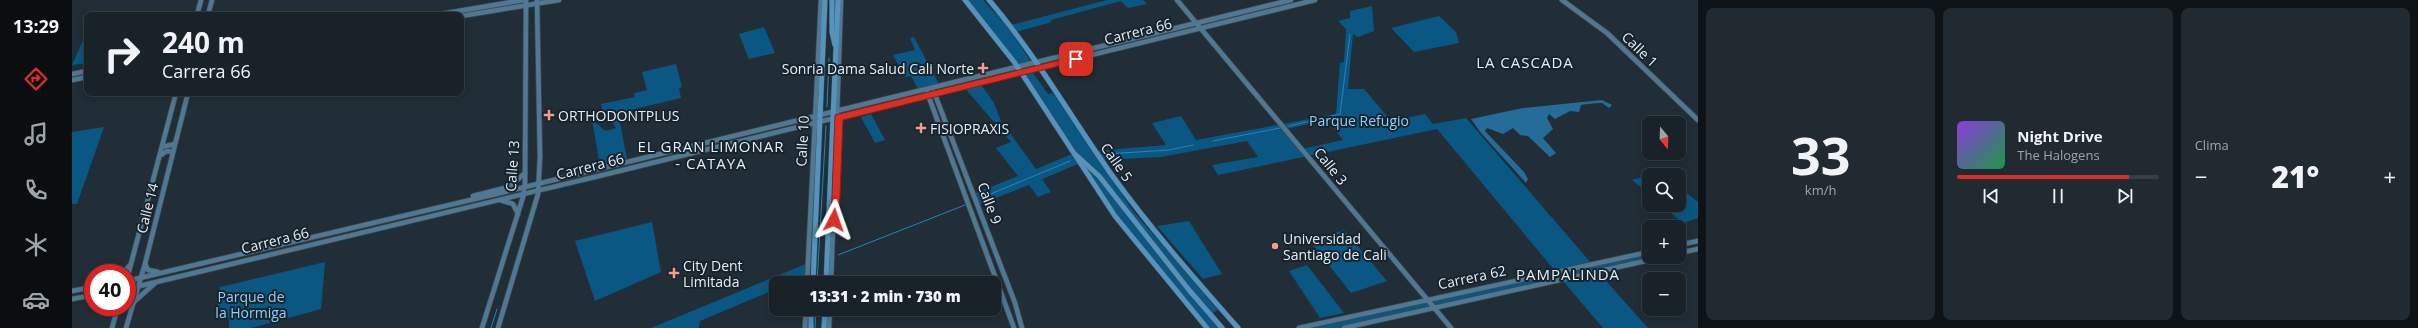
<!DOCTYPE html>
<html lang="es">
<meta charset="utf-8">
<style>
:root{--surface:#192229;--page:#222a31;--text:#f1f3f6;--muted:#9fa4a8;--line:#373f46;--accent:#d93025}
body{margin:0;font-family:"Open Sans",sans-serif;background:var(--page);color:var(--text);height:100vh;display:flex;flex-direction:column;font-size:15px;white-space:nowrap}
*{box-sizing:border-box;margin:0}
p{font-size:13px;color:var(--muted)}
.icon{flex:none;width:22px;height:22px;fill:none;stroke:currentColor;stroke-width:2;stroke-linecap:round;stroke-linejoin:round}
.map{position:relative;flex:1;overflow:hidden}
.panel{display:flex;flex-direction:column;gap:8px;padding:8px;background:#0e1317;width:720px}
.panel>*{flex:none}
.hud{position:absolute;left:12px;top:12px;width:380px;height:84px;border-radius:8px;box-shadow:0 2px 10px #0003,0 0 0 1px var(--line);background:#192229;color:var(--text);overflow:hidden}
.needle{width:26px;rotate:161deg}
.fabs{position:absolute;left:1570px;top:116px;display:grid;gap:8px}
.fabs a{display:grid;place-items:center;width:44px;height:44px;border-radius:8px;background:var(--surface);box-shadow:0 2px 10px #0003,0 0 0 1px var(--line);font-size:20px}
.speed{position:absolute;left:12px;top:264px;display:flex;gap:8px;font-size:20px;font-weight:700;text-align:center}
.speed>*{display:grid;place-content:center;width:52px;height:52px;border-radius:50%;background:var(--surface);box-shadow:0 2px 10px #0003,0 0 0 1px var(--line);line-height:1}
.speed .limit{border:6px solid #d22;background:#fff;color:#111}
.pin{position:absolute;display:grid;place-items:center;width:34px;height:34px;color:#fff;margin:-17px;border-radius:8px;box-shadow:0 2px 6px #0006}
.me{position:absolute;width:44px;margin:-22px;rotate:4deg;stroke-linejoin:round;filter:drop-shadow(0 0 3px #0008)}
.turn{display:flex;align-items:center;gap:14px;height:84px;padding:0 12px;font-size:18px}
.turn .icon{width:52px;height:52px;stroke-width:2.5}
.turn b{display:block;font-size:28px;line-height:34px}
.big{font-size:30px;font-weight:800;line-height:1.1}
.panel .widget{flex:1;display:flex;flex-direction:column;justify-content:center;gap:6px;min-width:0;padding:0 14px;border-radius:8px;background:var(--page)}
.panel .dial{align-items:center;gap:0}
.dial b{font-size:52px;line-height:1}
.song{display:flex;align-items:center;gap:12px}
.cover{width:48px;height:48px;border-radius:6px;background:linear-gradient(135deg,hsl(270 70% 55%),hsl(140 70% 35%))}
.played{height:4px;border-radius:2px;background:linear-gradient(90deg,var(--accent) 85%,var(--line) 85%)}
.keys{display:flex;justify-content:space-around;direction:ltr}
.heat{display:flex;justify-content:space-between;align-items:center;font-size:22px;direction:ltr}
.panel .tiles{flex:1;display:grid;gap:8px;grid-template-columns:repeat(3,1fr)}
.trip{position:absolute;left:697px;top:276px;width:232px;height:40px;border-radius:8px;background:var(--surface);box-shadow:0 2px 10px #0003,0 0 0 1px var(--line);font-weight:800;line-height:40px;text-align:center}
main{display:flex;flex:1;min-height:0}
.menu{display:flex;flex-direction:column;width:72px;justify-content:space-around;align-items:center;background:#0a0e10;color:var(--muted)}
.menu .icon{width:28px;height:28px}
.menu .on{color:var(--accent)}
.menu b{font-size:18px;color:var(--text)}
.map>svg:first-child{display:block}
.green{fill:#0a5783;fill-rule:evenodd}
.forest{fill:#256c99}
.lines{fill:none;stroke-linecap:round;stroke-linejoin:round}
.stream{stroke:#2385c0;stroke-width:1}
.secondary-casing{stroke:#3e4a52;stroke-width:6}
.primary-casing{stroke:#3e4a52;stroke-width:6}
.secondary{stroke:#517893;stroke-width:4.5}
.primary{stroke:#5393be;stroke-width:5}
.route{fill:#d93025;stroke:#8d1f18}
.poi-dot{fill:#f49d8d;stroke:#17242d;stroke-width:1.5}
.labels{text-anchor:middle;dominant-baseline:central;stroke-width:4;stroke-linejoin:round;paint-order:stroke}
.street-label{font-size:14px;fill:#e5edf4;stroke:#17242d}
.poi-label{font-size:14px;fill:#e5edf4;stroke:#17242d;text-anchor:start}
.park-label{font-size:14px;fill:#8ecefd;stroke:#17242d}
.neighbourhood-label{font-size:15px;letter-spacing:1px;fill:#e5edf4;stroke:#17242d}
</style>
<main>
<nav class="menu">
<b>13:29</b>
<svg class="icon on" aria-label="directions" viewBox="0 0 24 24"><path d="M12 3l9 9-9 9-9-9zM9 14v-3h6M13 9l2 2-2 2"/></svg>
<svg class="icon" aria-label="music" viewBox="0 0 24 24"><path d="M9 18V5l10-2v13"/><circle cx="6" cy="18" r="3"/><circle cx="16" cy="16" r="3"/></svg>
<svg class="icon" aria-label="phone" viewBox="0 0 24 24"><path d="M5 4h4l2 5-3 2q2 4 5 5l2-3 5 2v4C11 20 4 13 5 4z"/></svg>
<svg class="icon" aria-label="climate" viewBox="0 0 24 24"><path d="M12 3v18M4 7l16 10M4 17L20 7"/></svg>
<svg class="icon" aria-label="car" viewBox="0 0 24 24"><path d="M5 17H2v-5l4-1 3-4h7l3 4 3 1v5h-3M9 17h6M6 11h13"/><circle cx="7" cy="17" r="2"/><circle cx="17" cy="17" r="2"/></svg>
</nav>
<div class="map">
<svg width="1626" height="328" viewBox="0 0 1626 328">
<rect width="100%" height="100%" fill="#212e37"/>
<!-- green -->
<g class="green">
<polygon points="893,0 911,0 935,26 960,63 944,67 920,30"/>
<polygon points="1035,0 1071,0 1075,4 1056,8 1049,1 979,20 980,22 944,32 939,25"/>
<path d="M 1300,6 L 1302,31 L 1286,37 L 1281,34 L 1276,89 L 1292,89 L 1319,121 L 1353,114 L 1361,124 L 1394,118 L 1520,264 L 1577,252 L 1577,257 L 1591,257 L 1526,272 L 1576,328 L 1531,328 L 1490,280 L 1272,328 L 1227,328 L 1483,271 L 1365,129 L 1146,175 L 1140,165 L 1186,157 L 1175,141 L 1089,157 L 1029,160 L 1023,151 L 1094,145 L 1080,123 L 1109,116 L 1124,140 L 1264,114 L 1268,63 L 1272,62 L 1274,29 L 1266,21 L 1278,18 L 1278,11 ZM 1255,120 L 1271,140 L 1230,149 L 1214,129 Z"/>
<polygon points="1367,16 1384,32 1387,43 1342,52 1319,28"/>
<polygon points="692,27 703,53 677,59 667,34"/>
<polygon points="15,37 15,63 0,65 12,38"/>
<polygon points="842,37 868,86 847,91 839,76 833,77 821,55 843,50 838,38"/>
<polygon points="604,64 610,87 607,88 609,98 546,113 555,159 528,166 520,119 533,131 544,128 540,122 544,114 532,116 529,104 563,97 562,93 575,90 570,72"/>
<polygon points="959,70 976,94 981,93 1062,212 1146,310 1141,313 1154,328 1135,328 1069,250 1006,164 970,179 979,192 966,197 957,185 906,205 901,194 946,176 924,148 939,142 892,87 908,83 922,103 932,129 935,129 964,169 1000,154 948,73"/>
<polygon points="799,114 813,140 803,143 789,117"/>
<polygon points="32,127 5,204 0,204 0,132"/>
<polygon points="1588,171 1593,175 1577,175 1577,194 1560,180"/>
<polygon points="1607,187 1626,202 1626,218 1611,223 1589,205 1607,205"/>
<polygon points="1117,221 1150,274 1131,279 1085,226"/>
<polygon points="580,222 589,272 523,301 503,241"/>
<polygon points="1272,230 1315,281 1279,293 1238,241"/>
<polygon points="253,262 249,309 179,328 157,328 157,318 144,319 148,287"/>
<polygon points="736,263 735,279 719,283 704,283 704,289 628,321 627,328 579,328"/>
<polygon points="1235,265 1272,313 1248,318 1217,271"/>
</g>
<!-- forest -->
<path class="forest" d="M 1530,100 L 1540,105 L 1537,108 L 1530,103 C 1527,103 1512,104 1509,105 L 1507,112 L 1498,111 L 1483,119 L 1477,114 L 1475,118 L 1481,129 L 1471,138 L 1484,153 L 1478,157 L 1456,136 L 1448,135 L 1441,128 L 1431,134 L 1415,128 L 1413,131 L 1452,172 L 1456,179 L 1454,183 L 1409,133 L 1399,119 L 1451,108 Z"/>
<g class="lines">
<!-- stream -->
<g class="stream">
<polyline points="755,107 757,58"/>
<polyline points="1217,126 1268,114 1278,34"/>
<polyline points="1141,141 1208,128"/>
<polyline points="1034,154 1097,150 1121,145"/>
<polyline points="909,198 998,161"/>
<polyline points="766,255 893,205"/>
<polyline points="745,283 754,126"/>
<polyline points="419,328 425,309"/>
<polyline points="743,328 744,309"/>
</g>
<defs>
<g id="secondary">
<polyline points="1105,0 1379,328"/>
<polyline points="1490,0 1535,33 1626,120"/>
<polyline points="125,15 129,0"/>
<polyline points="136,15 140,0"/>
<polyline points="363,15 452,0"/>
<polyline points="389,16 487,0"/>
<polyline points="0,74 15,71"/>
<polyline points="0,80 15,77"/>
<polyline points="855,92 942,328"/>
<polyline points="862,92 943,303 950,328"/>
<polyline points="90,147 103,144"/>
<polyline points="89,155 95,151 101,152"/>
<polyline points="401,196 437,187 453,173"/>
<polyline points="428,200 441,204 446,214"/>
<polyline points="1607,245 1626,241"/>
<polyline points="1607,253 1626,249"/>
<polyline points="73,264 76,270 86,272"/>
<polyline points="51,273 58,265"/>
<polyline points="55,279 104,93"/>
<polyline points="55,281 424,194 1219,0"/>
<polyline points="735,283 749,0"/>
<polyline points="759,283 769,0"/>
<polyline points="55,289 531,175 1243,0"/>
<polyline points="0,291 21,287"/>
<polyline points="0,299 21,295"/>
<polyline points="63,301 83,283"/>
<polyline points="40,328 46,307"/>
<polyline points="54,328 73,264 116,93"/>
<polyline points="410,328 451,197 453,183 454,0"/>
<polyline points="426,328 466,194 468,157 465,0"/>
<polyline points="733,328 734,309"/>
<polyline points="757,328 758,309"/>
<polyline points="1227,328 1577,252"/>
<polyline points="1272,328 1591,257"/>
</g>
<g id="primary">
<polyline points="760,0 760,32 763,45"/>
<polyline points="893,0 943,63 1043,216 1135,328"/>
<path d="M 917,0 C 963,54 998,116 1039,174 C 1078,228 1122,278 1166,328"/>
<polyline points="1004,155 1027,176 1117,290 1150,328"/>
<polyline points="741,283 753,0"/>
<polyline points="754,283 766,0"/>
<polyline points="739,309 739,328"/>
<polyline points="752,328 753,309"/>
</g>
</defs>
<!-- secondary casing -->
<use href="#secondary" class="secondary-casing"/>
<!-- primary casing -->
<use href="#primary" class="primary-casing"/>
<!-- secondary -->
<use href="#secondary" class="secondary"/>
<!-- primary -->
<use href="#primary" class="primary"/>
</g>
<!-- route -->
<polygon class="route" points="1004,56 1008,59 1007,61 771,120 767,220 765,223 759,223 763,115"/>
<!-- markers -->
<g class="poi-dot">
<path d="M909 62h4v4h4v4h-4v4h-4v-4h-4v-4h4z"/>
<path d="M475 109h4v4h4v4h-4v4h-4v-4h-4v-4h4z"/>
<path d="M847 122h4v4h4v4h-4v4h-4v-4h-4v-4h4z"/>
<circle cx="1203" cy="246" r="4"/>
<path d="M600 267h4v4h4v4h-4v4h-4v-4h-4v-4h4z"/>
</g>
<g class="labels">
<!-- street labels -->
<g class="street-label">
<text transform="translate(1066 31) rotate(-14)">Carrera 66</text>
<text transform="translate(1568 49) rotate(44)">Calle 1</text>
<text transform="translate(730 141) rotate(-87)">Calle 10</text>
<text transform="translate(1045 162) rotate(55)">Calle 5</text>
<text transform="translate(440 166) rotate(-86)">Calle 13</text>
<text transform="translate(518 166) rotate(-14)">Carrera 66</text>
<text transform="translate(1259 166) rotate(51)">Calle 3</text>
<text transform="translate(918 203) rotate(69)">Calle 9</text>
<text transform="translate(75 208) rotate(-76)">Calle 14</text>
<text transform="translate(203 240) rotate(-14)">Carrera 66</text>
<text transform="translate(1400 277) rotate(-12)">Carrera 62</text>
</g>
<!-- poi labels -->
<g class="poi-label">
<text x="902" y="68" text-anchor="end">Sonria Dama Salud Cali Norte</text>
<text x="486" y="115">ORTHODONTPLUS</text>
<text x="858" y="128">FISIOPRAXIS</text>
<text x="1211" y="238">Universidad<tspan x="1211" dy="16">Santiago de Cali</tspan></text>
<text x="611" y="265">City Dent<tspan x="611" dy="16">Limitada</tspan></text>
</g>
<!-- park labels -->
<g class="park-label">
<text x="1287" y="120">Parque Refugio</text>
<text x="179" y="296">Parque de<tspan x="179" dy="16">la Hormiga</tspan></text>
</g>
<!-- neighbourhood labels -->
<g class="neighbourhood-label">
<text x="1453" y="62">LA CASCADA</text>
<text x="639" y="146">EL GRAN LIMONAR<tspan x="639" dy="17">- CATAYA</tspan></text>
<text x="1496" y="274">PAMPALINDA</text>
</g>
</g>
</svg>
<div class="fabs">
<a><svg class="needle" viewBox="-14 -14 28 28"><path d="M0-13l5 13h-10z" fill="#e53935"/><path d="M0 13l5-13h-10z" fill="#9fa4a8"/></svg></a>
<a><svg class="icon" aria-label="search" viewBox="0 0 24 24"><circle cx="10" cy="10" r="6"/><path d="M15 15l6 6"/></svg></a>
<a>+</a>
<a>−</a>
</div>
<div class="speed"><div class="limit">40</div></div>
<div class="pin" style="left:1004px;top:59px;background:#d93025"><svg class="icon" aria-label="arrive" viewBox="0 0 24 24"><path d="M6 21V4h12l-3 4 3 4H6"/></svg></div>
<svg class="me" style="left:762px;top:220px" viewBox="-20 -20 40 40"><path d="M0-17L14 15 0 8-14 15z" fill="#d93025" stroke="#fff" stroke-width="4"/></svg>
<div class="trip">13:31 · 2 min · 730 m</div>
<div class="hud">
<div class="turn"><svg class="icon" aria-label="right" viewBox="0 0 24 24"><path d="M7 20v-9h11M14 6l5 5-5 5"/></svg><div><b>240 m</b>Carrera 66</div></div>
</div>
</div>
<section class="panel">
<div class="tiles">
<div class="widget dial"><b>33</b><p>km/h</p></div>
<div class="widget">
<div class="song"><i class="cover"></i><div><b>Night Drive</b><p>The Halogens</p></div></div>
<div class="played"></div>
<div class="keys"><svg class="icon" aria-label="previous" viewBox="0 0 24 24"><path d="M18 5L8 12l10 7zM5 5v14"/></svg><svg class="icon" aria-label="pause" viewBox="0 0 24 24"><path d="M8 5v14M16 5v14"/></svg><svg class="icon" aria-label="next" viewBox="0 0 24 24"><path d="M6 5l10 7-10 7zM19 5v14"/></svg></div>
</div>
<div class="widget"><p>Clima</p>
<div class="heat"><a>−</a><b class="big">21°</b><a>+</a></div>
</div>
</div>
</section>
</main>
